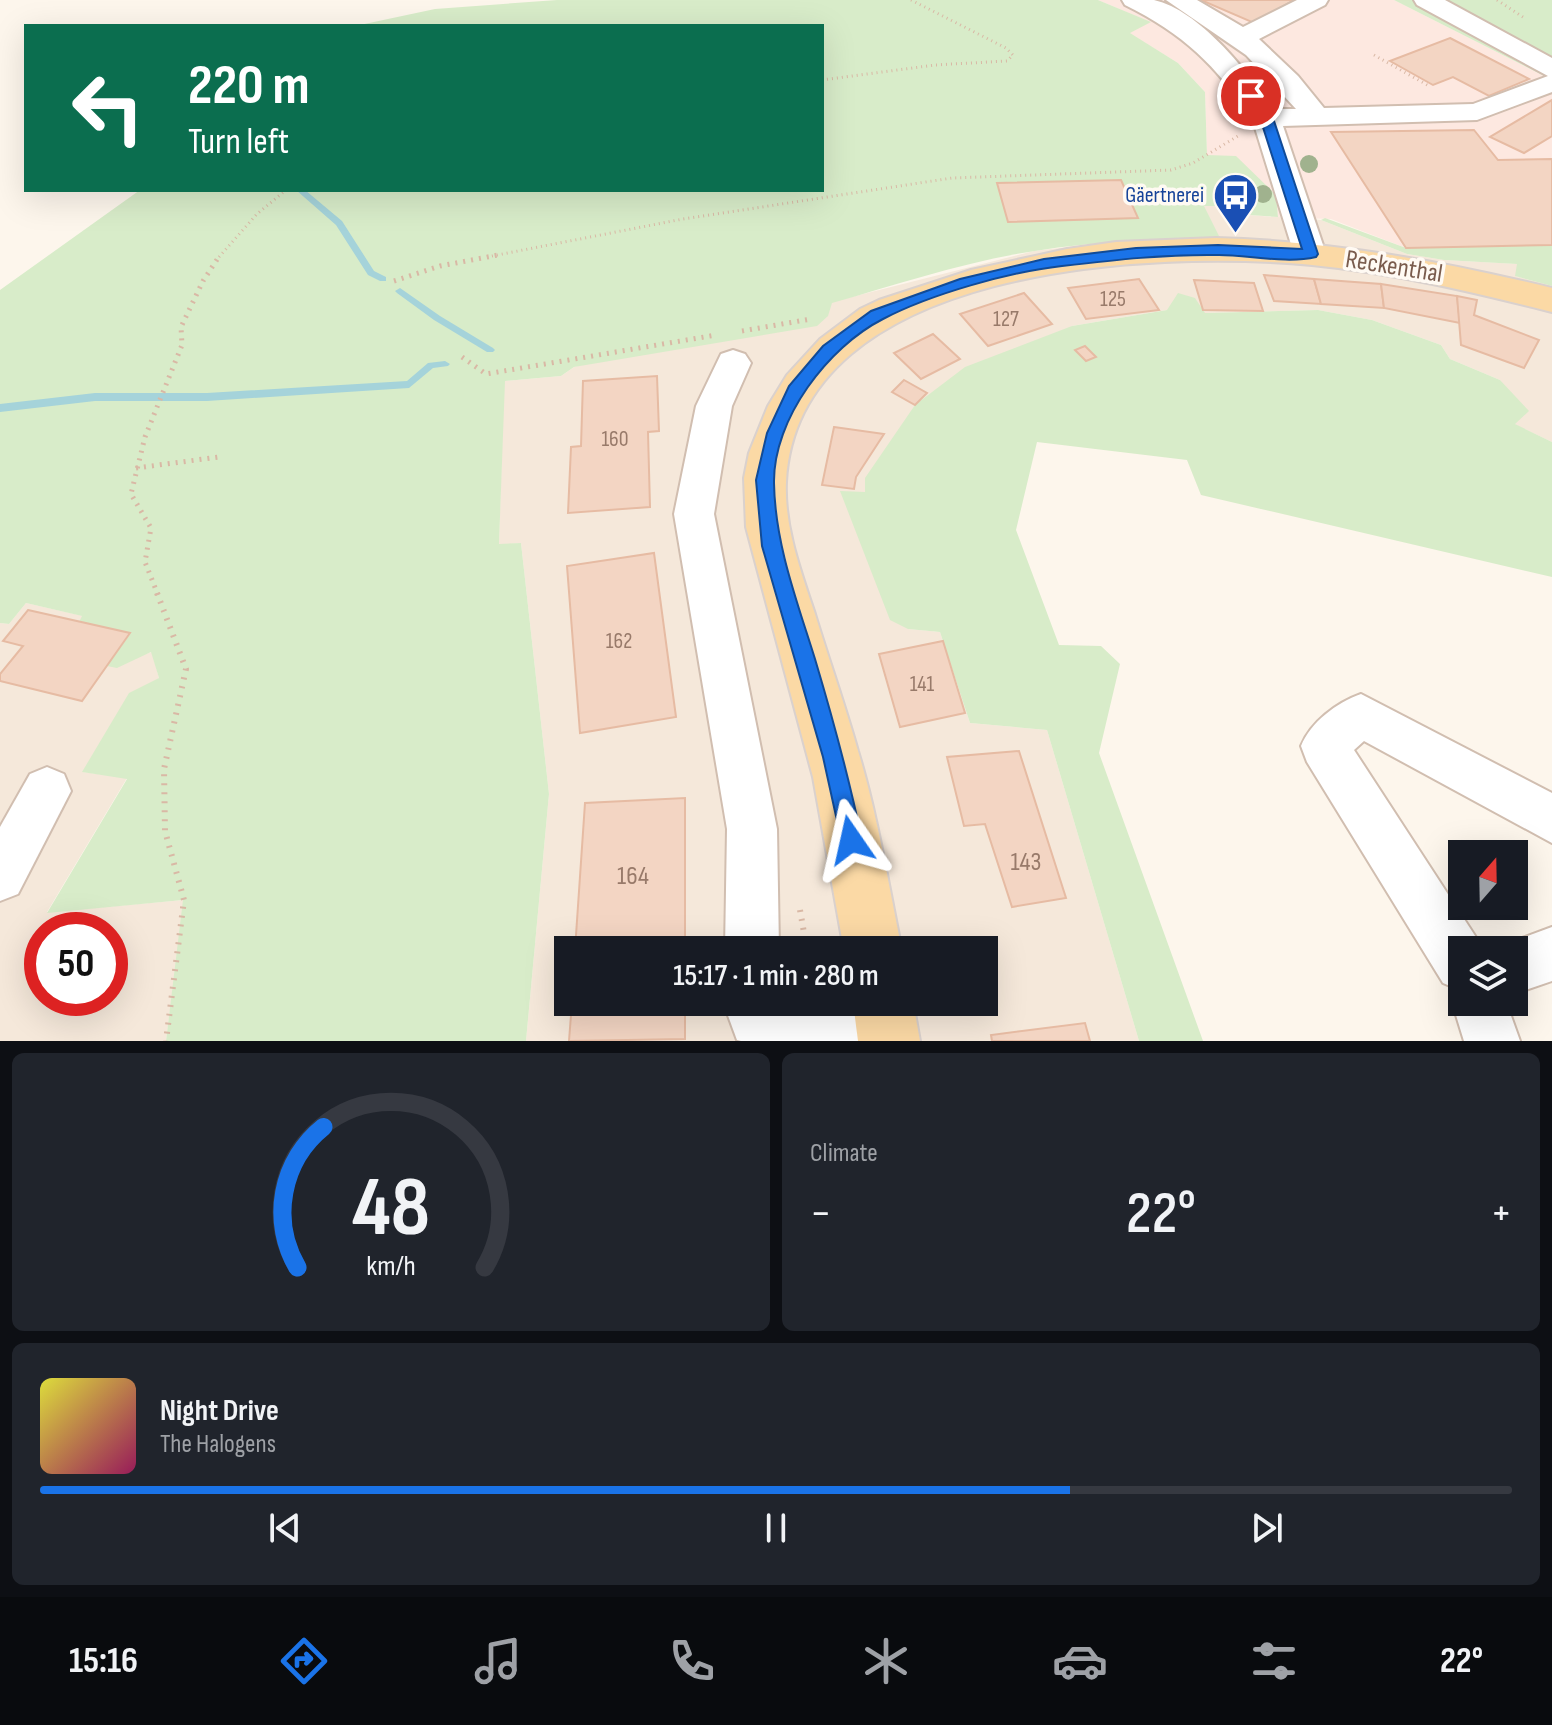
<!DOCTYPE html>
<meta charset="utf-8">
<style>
:root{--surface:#171b24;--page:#20242c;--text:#f1f3f6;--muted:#9ea1a6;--line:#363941;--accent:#1a73e8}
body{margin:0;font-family:"Sofia Sans Condensed",sans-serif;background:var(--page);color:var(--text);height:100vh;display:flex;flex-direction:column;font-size:30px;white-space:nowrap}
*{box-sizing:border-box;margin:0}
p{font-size:26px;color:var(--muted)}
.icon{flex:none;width:44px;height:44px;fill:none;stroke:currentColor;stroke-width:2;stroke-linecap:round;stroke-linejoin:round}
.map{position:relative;height:1041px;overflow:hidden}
.drawer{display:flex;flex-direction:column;gap:12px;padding:12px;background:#0d0f14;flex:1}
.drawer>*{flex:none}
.banner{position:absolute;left:24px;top:24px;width:800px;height:168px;border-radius:0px;box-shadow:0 8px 32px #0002;background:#0b6e4f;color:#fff;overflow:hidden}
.needle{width:52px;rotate:20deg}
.buttons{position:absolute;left:1448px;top:840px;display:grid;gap:16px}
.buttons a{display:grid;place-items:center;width:80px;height:80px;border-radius:0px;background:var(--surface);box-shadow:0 8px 32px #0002;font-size:40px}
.speed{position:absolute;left:24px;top:912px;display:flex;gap:16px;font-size:40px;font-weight:700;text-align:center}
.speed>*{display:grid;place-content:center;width:104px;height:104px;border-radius:50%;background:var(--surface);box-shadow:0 8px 32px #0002;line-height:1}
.speed .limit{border:12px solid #d22;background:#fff;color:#111}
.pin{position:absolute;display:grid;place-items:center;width:68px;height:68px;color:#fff;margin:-34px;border:4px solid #fff;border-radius:50%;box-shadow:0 2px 8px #0007}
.me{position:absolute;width:88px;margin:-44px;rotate:349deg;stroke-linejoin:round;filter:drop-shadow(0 0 6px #0008)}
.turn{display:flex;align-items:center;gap:28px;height:168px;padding:0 32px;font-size:36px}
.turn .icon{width:104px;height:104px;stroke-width:2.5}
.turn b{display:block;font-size:56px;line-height:68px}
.big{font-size:60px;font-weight:600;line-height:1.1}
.drawer .card{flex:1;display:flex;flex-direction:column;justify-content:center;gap:12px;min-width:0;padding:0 28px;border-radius:12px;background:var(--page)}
.drawer .dial{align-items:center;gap:0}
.dial svg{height:208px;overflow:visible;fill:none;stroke:var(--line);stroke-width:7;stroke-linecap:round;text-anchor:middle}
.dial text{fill:var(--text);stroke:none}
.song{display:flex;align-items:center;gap:24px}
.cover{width:96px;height:96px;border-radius:12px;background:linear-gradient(135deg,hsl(60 70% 55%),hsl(330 70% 35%))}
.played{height:8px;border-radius:4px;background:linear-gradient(90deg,var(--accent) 70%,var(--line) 70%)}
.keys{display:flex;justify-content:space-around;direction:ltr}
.heat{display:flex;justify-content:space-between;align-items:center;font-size:44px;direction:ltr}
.drawer .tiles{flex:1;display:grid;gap:12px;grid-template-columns:1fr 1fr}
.card:last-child{grid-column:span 2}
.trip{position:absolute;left:554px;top:936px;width:444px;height:80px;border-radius:0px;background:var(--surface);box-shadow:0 8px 32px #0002;font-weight:600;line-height:80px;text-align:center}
.menu{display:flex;height:128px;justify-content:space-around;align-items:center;background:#090b0e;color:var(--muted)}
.menu .icon{width:56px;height:56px}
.menu .current{color:var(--accent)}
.menu b{font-size:36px;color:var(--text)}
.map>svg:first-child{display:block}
.residential{fill:#f5e8da;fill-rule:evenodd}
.commercial{fill:#fde8e0}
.green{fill:#d8ecc9}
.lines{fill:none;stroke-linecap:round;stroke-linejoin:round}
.stream{fill:#a5d3da;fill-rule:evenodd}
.building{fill:#f3d5c3;stroke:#e6bba3;stroke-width:2}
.minor-casing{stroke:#d1beb0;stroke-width:4}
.major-casing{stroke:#dad1cd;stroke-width:4}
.path-far2{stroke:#d9b8a5;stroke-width:3;stroke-dasharray:1 4;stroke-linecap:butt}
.path-far1{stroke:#d9b8a5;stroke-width:5;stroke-dasharray:2 6;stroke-linecap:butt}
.path{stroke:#d9b8a5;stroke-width:6;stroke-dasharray:2 7;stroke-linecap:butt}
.minor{fill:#fff;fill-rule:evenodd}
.major{fill:#fbd9a5;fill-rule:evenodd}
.tree{fill:#a0b28e}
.route{fill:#1a73e8;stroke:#114b97;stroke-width:2}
.labels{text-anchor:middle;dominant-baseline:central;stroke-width:7;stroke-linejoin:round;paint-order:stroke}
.far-transit-label{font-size:22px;fill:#164399;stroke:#fffaf3;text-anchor:end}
.number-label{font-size:22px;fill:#987a6a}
.street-label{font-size:26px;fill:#7a5c4d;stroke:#fffaf3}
.near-number-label{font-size:26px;fill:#987a6a}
</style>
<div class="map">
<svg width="1552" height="1041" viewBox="0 0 1552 1041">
<rect width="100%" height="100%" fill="#fdf6ec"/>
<!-- residential -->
<g class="residential">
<path d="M 1203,206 L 1229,206 L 1233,214 L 1321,220 L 1407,254 L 1444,260 L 1518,264 L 1516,276 L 1552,286 L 1552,442 L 1514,424 L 1500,380 L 1450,359 L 1441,345 L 1372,320 L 1318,310 L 1205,313 L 1167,310 L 1072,326 L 908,629 L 940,632 L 970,723 L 1047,730 L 1139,1041 L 526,1041 L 549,794 L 521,543 L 499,545 L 504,381 L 561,376 L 574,367 L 1034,251 L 1128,240 L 1219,238 ZM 568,950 L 984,950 L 984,1002 L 568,1002 Z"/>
<path d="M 26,603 L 83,616 L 79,622 L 130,633 L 108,665 L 152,652 L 159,678 L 83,772 L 127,778 L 47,912 L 184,900 L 166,1041 L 0,1041 L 0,623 L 9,624 ZM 42,930 L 110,930 L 110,998 L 42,998 Z"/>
</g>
<!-- commercial -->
<polygon class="commercial" points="1098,0 1394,0 1552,80 1552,245 1406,248 1331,219 1278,217 1276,195 1207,155 1205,92 1178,63 1129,33 1150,22"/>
<!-- green -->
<g class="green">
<path d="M 557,0 L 1098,0 L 1151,22 L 1130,33 L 1178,63 L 1205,92 L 1207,155 L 1236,156 L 1276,195 L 1278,217 L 1233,214 L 1229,206 L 1204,206 L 1220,238 C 1158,239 1096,241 1035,251 C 967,261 899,284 832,303 L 828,316 L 817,326 L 574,367 L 561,376 L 505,381 L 499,544 L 521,543 L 549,794 L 526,1041 L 166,1041 L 183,900 L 47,913 L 127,779 L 82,772 L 129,693 L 159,678 L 151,652 L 117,668 L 107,666 L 130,634 L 79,622 L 82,616 L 26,603 L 9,624 L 0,623 L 0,290 L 140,190 L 822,190 L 822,26 L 355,26 L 435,9 Z"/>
<polygon points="1394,0 1552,0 1552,80"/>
<polygon points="1325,218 1406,248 1552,245 1552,286 1515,276 1517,264 1444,260 1407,254 1321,220"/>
<polygon points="1178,293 1195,298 1205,313 1318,310 1372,320 1441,345 1450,359 1500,380 1529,411 1515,424 1552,442 1552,577 1201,495 1187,460 1037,442 1016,530 1059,645 1101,646 1120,664 1099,753 1203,1041 1139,1041 1047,730 970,723 940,632 908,629 890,620 840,491 865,492 865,478 915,405 965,367 1072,326 1167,310"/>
</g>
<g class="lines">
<!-- stream -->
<g class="stream">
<polygon points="296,190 305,190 342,221 374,271 386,277 386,281 380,281 368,275 336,225"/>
<polygon points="400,288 440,316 493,348 495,350 493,352 487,352 434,320 397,293 395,291"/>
<polygon points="445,361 450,364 448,366 433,368 409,388 207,401 95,401 0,412 0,404 95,393 207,393 407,381 428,363"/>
</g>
</g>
<!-- building -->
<g class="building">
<polygon points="1201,0 1294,0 1254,23"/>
<polygon points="1450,38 1529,79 1489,96 1453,77 1433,85 1390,61"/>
<polygon points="1552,100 1552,136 1524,153 1490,137"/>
<polygon points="1474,130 1498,160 1552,159 1552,245 1406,248 1331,132"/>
<polygon points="1121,180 1138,218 1008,222 997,183"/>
<polygon points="1264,275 1314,279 1321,304 1274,301"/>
<polygon points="1139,279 1159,310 1086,319 1068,288"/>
<polygon points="1314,279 1381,284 1384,308 1321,304"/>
<polygon points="1194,280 1254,283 1263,311 1203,310"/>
<polygon points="1381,284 1457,296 1460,323 1384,308"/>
<polygon points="1024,293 1052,324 988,346 960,314"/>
<polygon points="1457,296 1477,300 1474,315 1539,340 1524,368 1461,345"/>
<polygon points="933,334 960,359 921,379 894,353"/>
<polygon points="1085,346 1096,357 1086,361 1075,350"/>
<polygon points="657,376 659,431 648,432 650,507 568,513 571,447 581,446 583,381"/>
<polygon points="904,380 927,393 915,405 892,392"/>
<polygon points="834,427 884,434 856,477 854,489 822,485"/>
<polygon points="654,553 676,717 580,733 567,566"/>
<polygon points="28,610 130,633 82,701 0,681 0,674 23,646 3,641"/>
<polygon points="943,641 965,713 900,727 879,654"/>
<polygon points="1019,751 1066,898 1012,907 985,824 964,826 947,757"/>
<polygon points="685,798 685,950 575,950 585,803"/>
<polygon points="572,1002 685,1002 685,1039 569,1041"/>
<polygon points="1085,1023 1090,1041 992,1041 991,1035"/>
</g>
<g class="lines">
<defs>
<g id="minor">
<path d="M 1122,0 C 1132,0 1144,0 1154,0 C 1201,11 1247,72 1274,109 L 1296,109 L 1246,55 L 1166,0 L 1197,0 L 1243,27 L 1297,0 L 1328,0 L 1325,5 L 1259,39 L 1298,76 L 1324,108 L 1473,104 L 1548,76 L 1417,5 L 1414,0 L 1445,0 L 1552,58 L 1552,92 L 1477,120 L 1283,126 L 1326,254 L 1321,261 L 1310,264 L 1299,261 L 1294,254 L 1252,118 C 1215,65 1184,34 1125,5 Z"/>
<polygon points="733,350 745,354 751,363 732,406 714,514 777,829 779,950 725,950 727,829 674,514 696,406 721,354"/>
<path d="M 1361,694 L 1552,793 L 1552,843 L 1364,741 L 1354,750 L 1481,945 L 1483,950 L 1462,950 L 1462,1002 L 1506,1002 L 1520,1041 L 1464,1041 L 1452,1002 L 1457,989 L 1443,983 L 1307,762 L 1301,746 C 1311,722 1336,703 1361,694 Z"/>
<polygon points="47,767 64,774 71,791 18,894 0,901 0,827 30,774"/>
<polygon points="1552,927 1552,981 1514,994 1514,950 1495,948"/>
<polygon points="723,1002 908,1002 914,1015 905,1034 890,1041 741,1041 737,1040"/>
</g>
<g id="major">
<path d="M 1216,238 C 1331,241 1441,261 1552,288 L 1552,312 C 1473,292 1393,273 1312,265 C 1154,250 798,264 786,482 C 784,527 801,572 815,614 C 829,660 845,705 858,751 C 878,816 888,883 902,950 L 844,950 L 813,777 L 746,527 L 744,478 L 749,453 L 768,406 L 787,375 L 820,339 L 860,309 L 879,300 L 971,270 L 1067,249 L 1116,242 Z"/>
<polygon points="853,1002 913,1002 920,1041 858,1041"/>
</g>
</defs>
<!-- minor casing -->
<use href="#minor" class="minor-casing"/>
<!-- major casing -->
<use href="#major" class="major-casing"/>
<!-- path-far2 -->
<g class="path-far2">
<polyline points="1497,0 1526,19"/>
<polyline points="1374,55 1429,86"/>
<polyline points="822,80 935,65 1007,61 1013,55 1006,48 911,0"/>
<polyline points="219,257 257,214 286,190"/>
<polyline points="487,257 683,219 952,178 1171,170 1193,163 1238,136"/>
</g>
<!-- path-far1 -->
<g class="path-far1">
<polyline points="394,281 440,266 498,255"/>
<polyline points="742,331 811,319"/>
<polyline points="462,357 486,374 716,335"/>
<polyline points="136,468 219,457"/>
<polyline points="158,595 145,562 151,528 131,494 145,437 182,345 181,327 203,281 220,255"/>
</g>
<!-- path -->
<g class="path">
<polyline points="157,593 186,669 164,769 165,831 184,900 166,1041"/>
<polyline points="800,910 807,950"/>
</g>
<!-- minor -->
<use href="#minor" class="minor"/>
<!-- major -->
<use href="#major" class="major"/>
</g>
<!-- trees -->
<g class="tree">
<circle cx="1309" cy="164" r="9"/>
<circle cx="1263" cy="194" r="9"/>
</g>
<!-- route -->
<path class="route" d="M 1246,93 L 1255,93 L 1273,118 L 1318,254 L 1316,257 C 1286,264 1249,255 1219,255 C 1167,254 1114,260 1062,266 C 1009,272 931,294 883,319 C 828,347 773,419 774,483 C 775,544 797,601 815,659 C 833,719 849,778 862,840 L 859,848 L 851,851 L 843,848 L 823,757 L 762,546 L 756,480 L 767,433 L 789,386 L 823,346 L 871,311 L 960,279 L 1044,259 L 1136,248 L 1218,245 L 1302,249 L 1260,118 L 1245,96 Z"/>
<!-- icons -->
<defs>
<symbol id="bus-pin" viewBox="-11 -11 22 30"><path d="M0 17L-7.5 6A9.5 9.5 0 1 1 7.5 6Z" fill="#1a4fb4" stroke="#fffaf3"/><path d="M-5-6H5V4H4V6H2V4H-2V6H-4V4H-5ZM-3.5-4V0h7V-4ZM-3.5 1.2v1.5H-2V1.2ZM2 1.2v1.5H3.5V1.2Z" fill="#fff"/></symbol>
</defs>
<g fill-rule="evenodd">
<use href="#bus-pin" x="1210" y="170" width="51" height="69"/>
</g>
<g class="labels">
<!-- far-transit labels -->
<g class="far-transit-label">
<text x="1204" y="195">Gäertnerei</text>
</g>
<!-- number labels -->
<g class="number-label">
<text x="1113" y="299">125</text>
<text x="1006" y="319">127</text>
<text x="615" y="439">160</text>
<text x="619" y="641">162</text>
<text x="922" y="684">141</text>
</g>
<!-- street labels -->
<g class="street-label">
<text transform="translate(1394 267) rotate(9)">Reckenthal</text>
</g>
<!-- near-number labels -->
<g class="near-number-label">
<text x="1026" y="862">143</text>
<text x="633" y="876">164</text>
</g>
</g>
</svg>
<div class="buttons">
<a><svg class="needle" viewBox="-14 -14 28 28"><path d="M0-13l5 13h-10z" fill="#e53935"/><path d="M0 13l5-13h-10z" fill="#9ea1a6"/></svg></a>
<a><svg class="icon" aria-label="layers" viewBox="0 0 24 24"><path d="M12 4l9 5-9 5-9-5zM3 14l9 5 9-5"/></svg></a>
</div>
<div class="speed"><div class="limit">50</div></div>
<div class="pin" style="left:1251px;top:96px;background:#d93025"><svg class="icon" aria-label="arrive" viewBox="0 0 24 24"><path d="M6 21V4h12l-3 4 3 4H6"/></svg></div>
<svg class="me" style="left:851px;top:840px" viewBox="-20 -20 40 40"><path d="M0-17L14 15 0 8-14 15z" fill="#1a73e8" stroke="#fff" stroke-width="4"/></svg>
<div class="trip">15:17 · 1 min · 280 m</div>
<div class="banner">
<div class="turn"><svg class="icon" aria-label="left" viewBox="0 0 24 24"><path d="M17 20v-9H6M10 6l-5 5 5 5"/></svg><div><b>220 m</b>Turn left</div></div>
</div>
</div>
<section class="drawer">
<div class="tiles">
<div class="card dial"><svg viewBox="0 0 100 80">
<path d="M14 69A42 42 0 1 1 86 69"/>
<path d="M14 69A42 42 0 0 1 24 15" stroke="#1a73e8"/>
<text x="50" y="56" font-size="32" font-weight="700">48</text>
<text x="50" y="72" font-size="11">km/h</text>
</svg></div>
<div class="card"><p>Climate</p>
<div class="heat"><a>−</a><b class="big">22°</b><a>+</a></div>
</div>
<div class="card">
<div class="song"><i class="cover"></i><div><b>Night Drive</b><p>The Halogens</p></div></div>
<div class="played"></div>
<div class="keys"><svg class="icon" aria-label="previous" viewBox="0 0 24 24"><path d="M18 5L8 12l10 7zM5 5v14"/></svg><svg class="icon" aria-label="pause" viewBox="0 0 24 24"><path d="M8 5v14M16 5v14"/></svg><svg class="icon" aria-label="next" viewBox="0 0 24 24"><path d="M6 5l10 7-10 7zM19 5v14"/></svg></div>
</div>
</div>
</section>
<nav class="menu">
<b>15:16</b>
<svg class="icon current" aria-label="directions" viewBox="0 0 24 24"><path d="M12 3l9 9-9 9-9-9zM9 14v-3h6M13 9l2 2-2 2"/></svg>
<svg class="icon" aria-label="music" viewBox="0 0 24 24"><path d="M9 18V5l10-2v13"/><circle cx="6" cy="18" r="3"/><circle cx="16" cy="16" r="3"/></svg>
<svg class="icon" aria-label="phone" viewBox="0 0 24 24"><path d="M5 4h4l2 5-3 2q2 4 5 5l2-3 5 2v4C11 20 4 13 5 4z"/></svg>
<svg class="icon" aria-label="climate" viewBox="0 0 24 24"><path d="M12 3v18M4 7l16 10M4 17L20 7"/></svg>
<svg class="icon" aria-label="car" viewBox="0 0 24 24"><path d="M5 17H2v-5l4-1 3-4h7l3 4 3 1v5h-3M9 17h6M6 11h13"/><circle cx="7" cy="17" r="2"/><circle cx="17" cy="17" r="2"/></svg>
<svg class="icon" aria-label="filters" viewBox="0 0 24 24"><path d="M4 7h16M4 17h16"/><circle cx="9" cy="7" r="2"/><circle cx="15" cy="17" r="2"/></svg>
<b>22°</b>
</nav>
